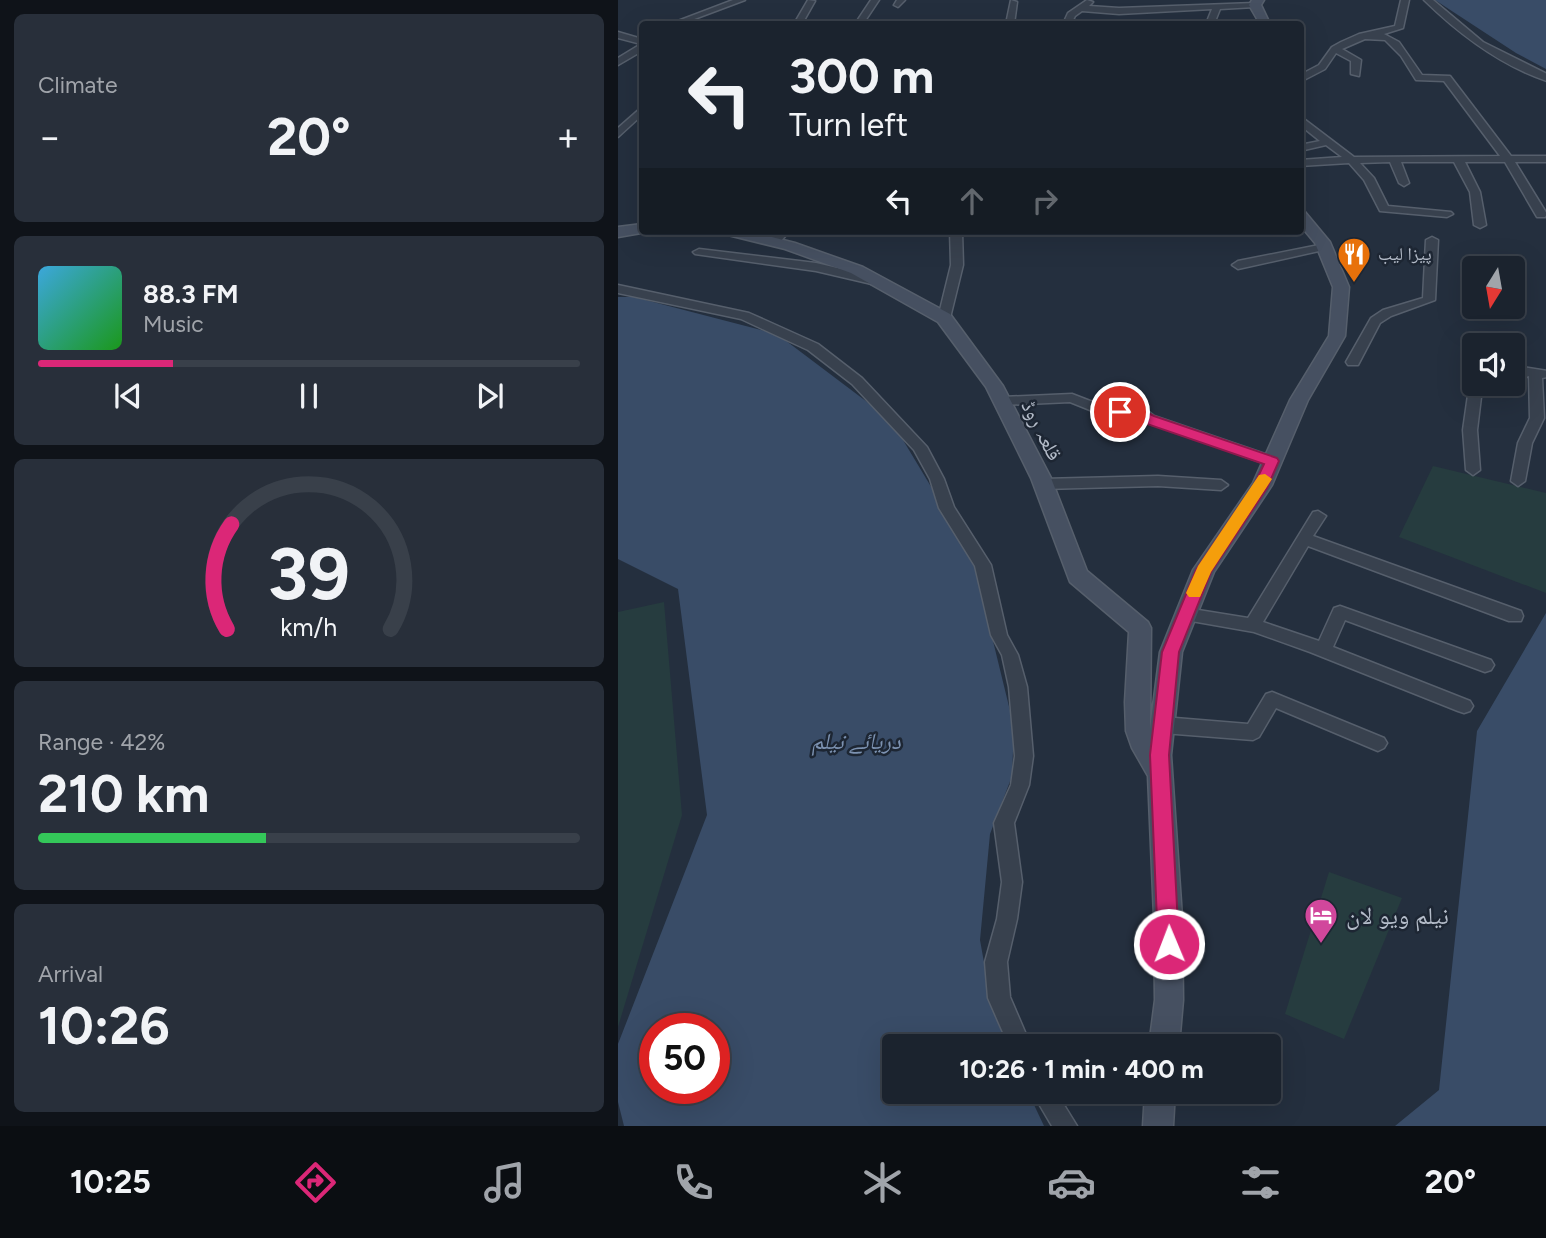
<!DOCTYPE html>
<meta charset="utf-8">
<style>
:root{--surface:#1b232e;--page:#282f3a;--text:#f1f3f6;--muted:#a0a4aa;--line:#39404a;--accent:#db2777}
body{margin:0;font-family:Figtree,"Noto Naskh Arabic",sans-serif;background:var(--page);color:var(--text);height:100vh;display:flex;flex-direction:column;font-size:26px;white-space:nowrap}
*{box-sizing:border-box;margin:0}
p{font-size:23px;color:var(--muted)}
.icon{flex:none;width:38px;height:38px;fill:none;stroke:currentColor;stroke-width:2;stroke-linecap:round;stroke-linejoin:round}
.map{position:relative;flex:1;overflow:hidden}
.side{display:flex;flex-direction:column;gap:14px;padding:14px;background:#0f1319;width:618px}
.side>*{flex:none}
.hud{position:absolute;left:21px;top:21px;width:665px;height:214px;border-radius:7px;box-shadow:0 7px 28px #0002,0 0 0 2px var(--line);background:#1b232e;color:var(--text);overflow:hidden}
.needle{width:46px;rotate:191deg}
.fabs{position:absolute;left:844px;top:256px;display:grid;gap:14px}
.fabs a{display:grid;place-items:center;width:63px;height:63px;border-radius:7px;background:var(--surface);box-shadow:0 7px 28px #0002,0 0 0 2px var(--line);font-size:35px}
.speed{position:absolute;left:21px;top:1013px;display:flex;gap:14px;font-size:35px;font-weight:700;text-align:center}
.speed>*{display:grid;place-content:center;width:91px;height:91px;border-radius:50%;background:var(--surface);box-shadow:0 7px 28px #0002,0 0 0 2px var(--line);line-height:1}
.speed .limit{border:10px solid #d22;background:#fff;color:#111}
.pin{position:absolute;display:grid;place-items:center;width:60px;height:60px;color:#fff;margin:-30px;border:4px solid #fff;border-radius:50%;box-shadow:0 2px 7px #0007}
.me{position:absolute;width:77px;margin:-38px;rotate:359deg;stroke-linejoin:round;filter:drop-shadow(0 0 5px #0008)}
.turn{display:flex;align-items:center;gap:24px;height:147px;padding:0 35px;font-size:32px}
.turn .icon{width:91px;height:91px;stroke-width:2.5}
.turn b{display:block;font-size:49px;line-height:60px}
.lanes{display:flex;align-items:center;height:66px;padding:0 35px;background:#0003;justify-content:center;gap:35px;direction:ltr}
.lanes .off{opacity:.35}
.big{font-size:52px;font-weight:700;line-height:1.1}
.side .widget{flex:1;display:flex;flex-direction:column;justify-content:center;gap:10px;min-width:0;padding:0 24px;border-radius:10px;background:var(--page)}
.side .dial{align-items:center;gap:0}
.dial svg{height:182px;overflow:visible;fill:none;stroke:var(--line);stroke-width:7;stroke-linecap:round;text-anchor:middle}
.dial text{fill:var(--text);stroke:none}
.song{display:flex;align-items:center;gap:21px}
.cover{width:84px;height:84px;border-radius:10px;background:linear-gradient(135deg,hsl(200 70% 55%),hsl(120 70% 35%))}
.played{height:7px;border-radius:4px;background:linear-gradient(90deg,var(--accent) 25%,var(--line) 25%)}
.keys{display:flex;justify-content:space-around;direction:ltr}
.heat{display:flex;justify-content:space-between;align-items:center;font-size:38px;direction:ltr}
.charge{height:10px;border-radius:5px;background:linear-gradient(90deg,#34c759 42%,var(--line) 0)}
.trip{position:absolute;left:264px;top:1034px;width:399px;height:70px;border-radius:7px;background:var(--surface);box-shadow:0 7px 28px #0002,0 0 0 2px var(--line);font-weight:700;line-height:70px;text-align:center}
.tab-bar{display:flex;height:112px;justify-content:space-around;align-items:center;background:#0b0e12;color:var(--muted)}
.tab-bar .icon{width:49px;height:49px}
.tab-bar .current{color:var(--accent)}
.tab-bar b{font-size:32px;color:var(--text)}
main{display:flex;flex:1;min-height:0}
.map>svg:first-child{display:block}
.green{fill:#263c3f}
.water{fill:#394c67;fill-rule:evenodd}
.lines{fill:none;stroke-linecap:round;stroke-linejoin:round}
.street-casing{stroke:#565f6c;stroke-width:3}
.secondary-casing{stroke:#565f6c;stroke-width:3}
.street{fill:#38414e;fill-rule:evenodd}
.secondary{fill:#465061;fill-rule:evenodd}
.route{fill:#db2777;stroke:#8e194d;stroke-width:2}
.slow{fill:#f59e0b}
.labels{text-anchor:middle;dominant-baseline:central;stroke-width:5;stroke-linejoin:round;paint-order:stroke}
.far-poi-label{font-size:18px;fill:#b4bcc9;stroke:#1d2633;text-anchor:start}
.street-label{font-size:21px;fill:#b4bcc9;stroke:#1d2633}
.water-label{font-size:23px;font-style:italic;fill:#7c92b1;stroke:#1d2633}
.near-poi-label{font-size:24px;fill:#b4bcc9;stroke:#1d2633;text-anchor:start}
</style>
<main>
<section class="side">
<div class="widget"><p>Climate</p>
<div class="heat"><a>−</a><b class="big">20°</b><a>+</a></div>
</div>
<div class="widget">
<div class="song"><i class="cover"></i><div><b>88.3 FM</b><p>Music</p></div></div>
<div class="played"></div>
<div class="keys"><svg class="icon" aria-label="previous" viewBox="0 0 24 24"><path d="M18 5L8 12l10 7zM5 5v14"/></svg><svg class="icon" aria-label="pause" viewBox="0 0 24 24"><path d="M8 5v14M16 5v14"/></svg><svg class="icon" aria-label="next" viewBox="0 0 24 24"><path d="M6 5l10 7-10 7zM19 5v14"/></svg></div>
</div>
<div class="widget dial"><svg viewBox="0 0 100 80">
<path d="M14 69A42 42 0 1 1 86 69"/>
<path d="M14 69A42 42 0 0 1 16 23" stroke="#db2777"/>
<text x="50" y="56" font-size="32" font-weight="700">39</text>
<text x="50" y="72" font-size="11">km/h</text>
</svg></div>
<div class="widget"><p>Range · 42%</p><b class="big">210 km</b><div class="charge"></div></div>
<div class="widget"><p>Arrival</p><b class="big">10:26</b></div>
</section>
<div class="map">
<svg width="929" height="1126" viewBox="0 0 929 1126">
<rect width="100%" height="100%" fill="#242f3e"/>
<!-- green -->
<g class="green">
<polygon points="815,466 928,493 928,593 781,537"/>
<polygon points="46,602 64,815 0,1027 0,612"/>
<polygon points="711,872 784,898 726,1039 667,1014"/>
</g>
<!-- water -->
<g class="water">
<polygon points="817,0 928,0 928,69 898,53"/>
<path d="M 0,297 L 16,297 L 159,334 L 273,420 L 354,555 L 396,727 L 394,776 L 372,834 L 362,940 L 372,996 L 391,1046 L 276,1046 L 276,1092 L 410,1092 L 426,1126 L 6,1126 L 0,1102 L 0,1044 L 89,815 L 60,589 L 0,559 ZM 37,1029 L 96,1029 L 96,1088 L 37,1088 Z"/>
<polygon points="928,613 928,1126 777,1126 821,1090 859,731"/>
</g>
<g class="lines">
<defs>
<g id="street">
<polygon points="115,0 127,0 63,24 52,24"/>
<polygon points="190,0 197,1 184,24 176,24"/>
<polygon points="253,0 261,0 245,24 237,24"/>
<polygon points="279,0 287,0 280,7 276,5"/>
<polygon points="393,0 399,2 396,24 388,24"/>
<polygon points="469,0 475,2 471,6 501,8 637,3 641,5 637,7 602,9 596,24 588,24 594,9 501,14 464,11 457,16 453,24 445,24 450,13"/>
<polygon points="783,0 791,0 785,28 766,34 781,42 804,75 832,76 893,156 929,156 929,162 897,162 929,214 927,217 919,217 887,162 847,162 862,192 868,225 862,228 856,225 852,192 836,162 783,162 791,183 786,186 781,183 772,162 742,163 756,178 770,206 833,212 835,214 829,217 762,211 746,180 731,163 682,166 682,160 724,157 708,145 682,151 682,145 702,141 682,125 682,116 736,157 882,156 826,81 798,80 783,56 767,40 747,39 724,49 743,60 741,76 733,74 733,61 718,53 707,69 682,82 682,75 701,65 714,47 723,42 741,34 777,26"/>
<path d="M 806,0 L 815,0 L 865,42 L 929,74 L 929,81 C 881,65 841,34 806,0 Z"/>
<polygon points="0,32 24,39 24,51 0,65 0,58 23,44 0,38"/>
<polygon points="24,107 24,115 0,137 0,128"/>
<polygon points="160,231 172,231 160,244 152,244 150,242"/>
<polygon points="332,231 344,231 345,265 332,318 326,322 320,318 333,265"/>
<polygon points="814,237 820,240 817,300 773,316 762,323 740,365 730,365 728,362 753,318 765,310 805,298 808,240"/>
<polygon points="706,244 710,245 710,249 620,269 614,265 620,261"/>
<polygon points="81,249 198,263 262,278 264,281 258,285 198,271 77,254 75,252"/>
<polygon points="0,285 131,313 200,344 244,378 309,447 326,479 336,507 373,565 389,635 400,655 409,687 415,756 411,785 396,823 404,882 399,919 389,962 392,997 413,1046 391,1046 370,998 367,962 379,919 384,882 376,823 393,785 397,756 391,687 384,655 373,635 357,566 321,508 312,479 296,450 234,384 190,350 123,319 0,293"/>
<polygon points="904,367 929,371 929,377 924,378 926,418 914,443 907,481 900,486 893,481 900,443 912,418 911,376 894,381 894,371"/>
<polygon points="870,383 888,383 863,397 859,430 862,470 855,475 848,470 845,430 850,395"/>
<polygon points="454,394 480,404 531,412 536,416 659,458 661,461 654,466 522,419 477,412 452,402 384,405 377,401 384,397"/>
<polygon points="540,476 603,480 610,485 603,490 540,486 425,489 418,484 425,479"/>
<polygon points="700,511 708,516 695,536 903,611 905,616 903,621 891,621 690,546 645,622 701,641 716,608 722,606 873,660 876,665 873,670 867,672 727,620 715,647 852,701 855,706 852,711 846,713 840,711 692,652 636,632 562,619 560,614 562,609 568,608 630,618 695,512"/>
<polygon points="654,692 766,738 769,743 766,748 760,751 658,708 641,737 635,740 545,733 539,730 536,725 539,720 545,717 630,724 648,694"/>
<polygon points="414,1092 438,1092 459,1126 434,1126"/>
</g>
<g id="secondary">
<polygon points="634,0 646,0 643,5 652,24 642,24 631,5"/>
<polygon points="682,211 687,212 712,242 731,287 727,336 690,400 654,485 596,572 564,652 553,755 564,917 565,1000 561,1046 531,1046 537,1000 536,917 530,776 514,748 508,731 507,702 511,632 452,582 413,478 368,387 320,322 233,273 167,249 106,234 103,231 130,231 177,243 245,267 332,314 385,386 433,478 469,571 530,622 533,628 532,729 542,652 575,570 635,483 672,400 711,336 715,287 697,243 682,225"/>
<polygon points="24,224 24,231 29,232 0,237 0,227"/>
<polygon points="527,1092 557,1092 555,1126 525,1126"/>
</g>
</defs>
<!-- street casing -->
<use href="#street" class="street-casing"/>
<!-- secondary casing -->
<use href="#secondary" class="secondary-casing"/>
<!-- street -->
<use href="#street" class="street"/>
<!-- secondary -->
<use href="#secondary" class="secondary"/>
</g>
<!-- route -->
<polygon class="route" points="502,407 526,411 536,416 659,458 661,461 649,488 593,572 561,652 551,755 561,944 558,952 551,955 543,952 540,944 532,755 544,652 578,570 637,483 646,464 526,423 522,419 497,415 495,412"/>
<!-- slow -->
<polygon class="slow" points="647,474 654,479 593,572 582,597 571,597 568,593 580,566 641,475"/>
<!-- icons -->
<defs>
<symbol id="restaurant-pin" viewBox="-11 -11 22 30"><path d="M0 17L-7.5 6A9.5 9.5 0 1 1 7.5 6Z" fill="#e8710a" stroke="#1d2633"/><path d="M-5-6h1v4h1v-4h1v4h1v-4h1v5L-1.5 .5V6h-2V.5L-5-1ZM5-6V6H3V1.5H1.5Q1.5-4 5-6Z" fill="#fff"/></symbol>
<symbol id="hotel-pin" viewBox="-11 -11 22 30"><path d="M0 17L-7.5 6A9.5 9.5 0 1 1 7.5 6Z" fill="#d1479c" stroke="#1d2633"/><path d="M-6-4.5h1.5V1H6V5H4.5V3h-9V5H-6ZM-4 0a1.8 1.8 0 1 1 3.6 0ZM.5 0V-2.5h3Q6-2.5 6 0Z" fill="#fff"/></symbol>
</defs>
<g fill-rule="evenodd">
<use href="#restaurant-pin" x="717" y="235" width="38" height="52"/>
<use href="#hotel-pin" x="684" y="896" width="38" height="52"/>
</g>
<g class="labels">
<!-- far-poi labels -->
<g class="far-poi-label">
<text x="760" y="254">پیزا لیب</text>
</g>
<!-- street labels -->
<g class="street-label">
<text transform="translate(424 430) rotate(63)">قلعہ روڈ</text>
</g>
<!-- water labels -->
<g class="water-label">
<text x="238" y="741">دریائے نیلم</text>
</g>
<!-- near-poi labels -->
<g class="near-poi-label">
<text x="728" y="915">نیلم ویو لان</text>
</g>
</g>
</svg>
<div class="fabs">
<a><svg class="needle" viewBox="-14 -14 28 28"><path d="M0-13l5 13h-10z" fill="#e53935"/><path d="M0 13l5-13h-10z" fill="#a0a4aa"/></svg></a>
<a><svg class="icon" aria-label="sound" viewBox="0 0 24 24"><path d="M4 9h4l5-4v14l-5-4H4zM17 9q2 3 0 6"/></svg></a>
</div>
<div class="speed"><div class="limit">50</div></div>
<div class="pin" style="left:502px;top:412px;background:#d93025"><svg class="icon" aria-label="arrive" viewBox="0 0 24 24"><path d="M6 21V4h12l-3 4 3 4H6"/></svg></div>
<svg class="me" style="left:551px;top:944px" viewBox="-20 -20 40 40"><circle r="17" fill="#db2777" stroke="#fff" stroke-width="3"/><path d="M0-11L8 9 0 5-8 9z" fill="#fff"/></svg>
<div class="trip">10:26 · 1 min · 400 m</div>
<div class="hud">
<div class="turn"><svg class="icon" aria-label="left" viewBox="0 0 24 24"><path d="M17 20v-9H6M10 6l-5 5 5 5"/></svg><div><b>300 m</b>Turn left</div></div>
<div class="lanes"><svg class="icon" aria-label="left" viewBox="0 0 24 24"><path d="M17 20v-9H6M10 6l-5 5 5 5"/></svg><svg class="icon off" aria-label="ahead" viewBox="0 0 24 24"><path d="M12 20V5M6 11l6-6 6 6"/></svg><svg class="icon off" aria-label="right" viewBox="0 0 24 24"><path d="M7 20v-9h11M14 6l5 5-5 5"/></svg></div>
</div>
</div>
</main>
<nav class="tab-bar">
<b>10:25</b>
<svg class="icon current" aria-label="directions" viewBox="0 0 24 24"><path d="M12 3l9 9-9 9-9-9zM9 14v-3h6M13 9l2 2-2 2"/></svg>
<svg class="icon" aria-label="music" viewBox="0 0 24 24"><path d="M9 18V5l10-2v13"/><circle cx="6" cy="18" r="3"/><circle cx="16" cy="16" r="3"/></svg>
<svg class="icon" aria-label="phone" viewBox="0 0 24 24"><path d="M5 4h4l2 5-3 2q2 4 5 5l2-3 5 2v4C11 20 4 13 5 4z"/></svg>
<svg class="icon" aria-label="climate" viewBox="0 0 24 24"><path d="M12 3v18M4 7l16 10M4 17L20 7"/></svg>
<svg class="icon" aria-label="car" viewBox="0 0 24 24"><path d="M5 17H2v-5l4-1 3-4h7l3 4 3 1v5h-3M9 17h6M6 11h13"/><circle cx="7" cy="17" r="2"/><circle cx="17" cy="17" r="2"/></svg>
<svg class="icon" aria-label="filters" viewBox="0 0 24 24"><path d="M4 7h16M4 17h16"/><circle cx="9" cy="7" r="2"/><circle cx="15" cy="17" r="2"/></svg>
<b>20°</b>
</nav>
